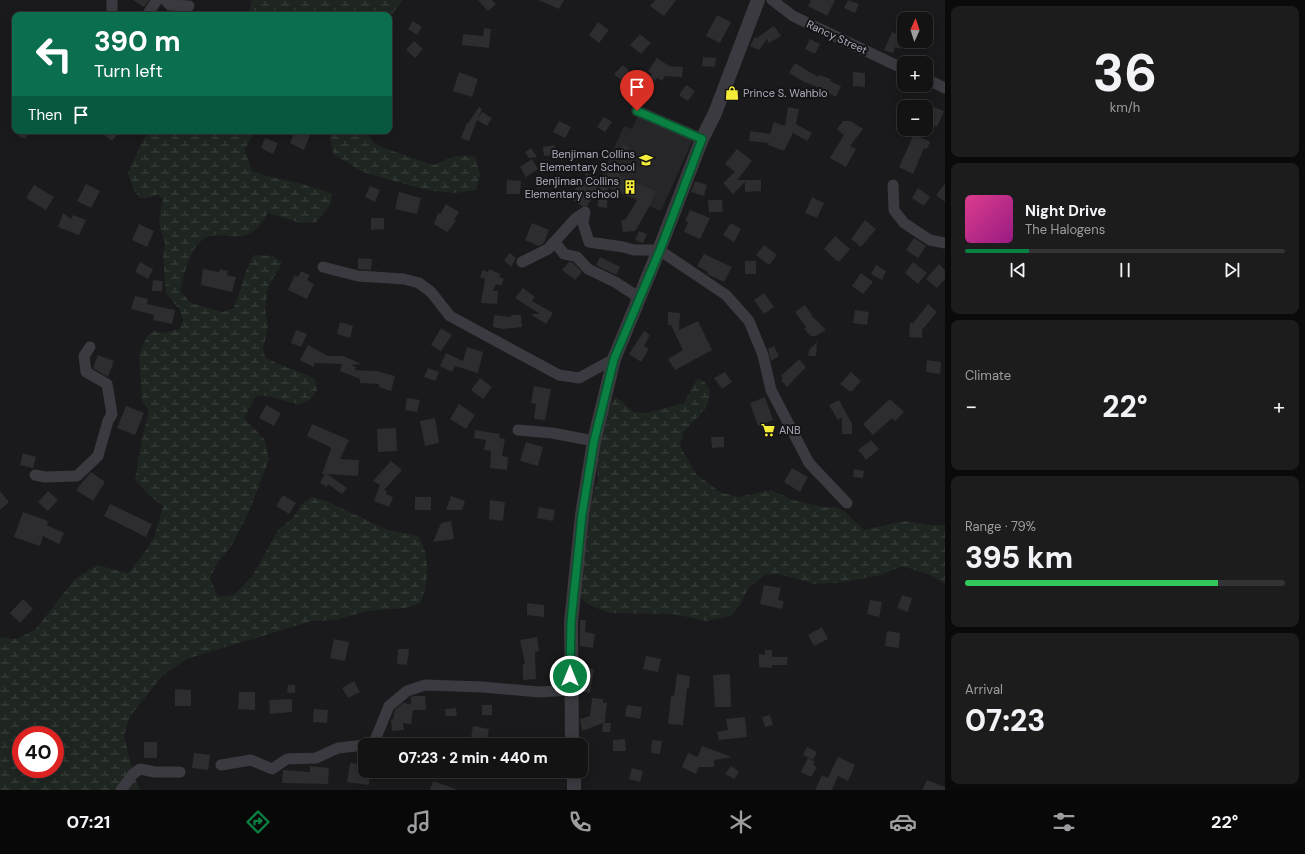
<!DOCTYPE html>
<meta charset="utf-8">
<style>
:root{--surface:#141314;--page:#1d1c1d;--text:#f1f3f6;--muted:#9d9ea0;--line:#333234;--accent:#0b8043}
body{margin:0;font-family:"DM Sans",sans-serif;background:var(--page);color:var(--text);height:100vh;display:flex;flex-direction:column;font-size:15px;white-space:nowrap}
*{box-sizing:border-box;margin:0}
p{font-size:13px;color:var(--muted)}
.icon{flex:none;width:22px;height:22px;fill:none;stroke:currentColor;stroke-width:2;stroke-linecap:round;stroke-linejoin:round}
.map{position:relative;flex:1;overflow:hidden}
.details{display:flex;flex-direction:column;gap:6px;padding:6px;background:#0b0a0b;width:360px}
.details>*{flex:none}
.banner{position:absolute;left:12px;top:12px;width:380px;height:122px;border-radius:8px;box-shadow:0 2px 10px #0003,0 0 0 1px var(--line);background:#0b6e4f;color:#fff;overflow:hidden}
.needle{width:26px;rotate:3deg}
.tools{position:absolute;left:897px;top:12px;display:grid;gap:8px}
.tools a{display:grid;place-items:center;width:36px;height:36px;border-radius:8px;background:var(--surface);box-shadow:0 2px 10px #0003,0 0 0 1px var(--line);font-size:20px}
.speed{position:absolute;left:12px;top:726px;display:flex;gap:8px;font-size:20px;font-weight:700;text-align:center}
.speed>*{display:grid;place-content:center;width:52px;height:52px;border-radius:50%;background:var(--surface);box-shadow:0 2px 10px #0003,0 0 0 1px var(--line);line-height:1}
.speed .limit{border:6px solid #d22;background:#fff;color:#111}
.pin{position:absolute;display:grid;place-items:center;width:34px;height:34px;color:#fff;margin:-41px -17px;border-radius:50% 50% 50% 0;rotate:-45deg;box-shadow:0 0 4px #0007}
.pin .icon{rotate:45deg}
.me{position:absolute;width:44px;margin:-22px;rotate:0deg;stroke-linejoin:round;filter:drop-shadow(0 0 3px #0008)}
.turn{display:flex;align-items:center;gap:14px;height:84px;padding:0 16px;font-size:18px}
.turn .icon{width:52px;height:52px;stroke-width:2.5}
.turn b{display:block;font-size:28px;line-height:34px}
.then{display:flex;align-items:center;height:38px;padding:0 16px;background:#0003;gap:8px;font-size:15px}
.big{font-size:30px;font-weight:800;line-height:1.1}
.details .widget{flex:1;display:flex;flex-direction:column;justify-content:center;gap:6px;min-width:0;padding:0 14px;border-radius:8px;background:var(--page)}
.details .dial{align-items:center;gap:0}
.dial b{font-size:52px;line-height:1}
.song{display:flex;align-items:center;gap:12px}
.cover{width:48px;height:48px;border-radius:6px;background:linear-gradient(135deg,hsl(330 70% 55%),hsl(310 70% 35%))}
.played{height:4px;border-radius:2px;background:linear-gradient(90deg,var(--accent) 20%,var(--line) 20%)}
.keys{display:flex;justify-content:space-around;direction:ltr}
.heat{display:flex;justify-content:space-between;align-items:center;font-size:22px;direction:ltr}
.charge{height:6px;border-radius:3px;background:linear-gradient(90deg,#34c759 79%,var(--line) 0)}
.trip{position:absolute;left:358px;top:738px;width:230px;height:40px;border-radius:8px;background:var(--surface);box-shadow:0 2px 10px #0003,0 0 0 1px var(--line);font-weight:800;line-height:40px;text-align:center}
.menu{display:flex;height:64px;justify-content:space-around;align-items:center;background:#080808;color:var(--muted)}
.menu .icon{width:28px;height:28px}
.menu .current{color:var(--accent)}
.menu b{font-size:18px;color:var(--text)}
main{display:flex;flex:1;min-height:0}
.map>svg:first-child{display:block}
.built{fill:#262528}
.wetland{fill:url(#wetland-marsh);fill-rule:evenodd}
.building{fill:#2d2c2f}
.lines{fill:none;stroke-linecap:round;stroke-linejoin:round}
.minor{stroke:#3b3a40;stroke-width:11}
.tertiary{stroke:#3b3a40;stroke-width:14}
.route-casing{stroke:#07532c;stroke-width:10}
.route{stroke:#0b8043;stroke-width:7}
.labels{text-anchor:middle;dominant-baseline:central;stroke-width:4;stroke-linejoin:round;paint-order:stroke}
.street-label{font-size:11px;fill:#ababbb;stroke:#151416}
.poi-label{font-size:11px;fill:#ababbb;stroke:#151416;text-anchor:start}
</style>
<main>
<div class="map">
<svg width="945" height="790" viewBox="0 0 945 790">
<defs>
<pattern id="wetland-marsh" width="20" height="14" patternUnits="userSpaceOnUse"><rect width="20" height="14" fill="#1f2622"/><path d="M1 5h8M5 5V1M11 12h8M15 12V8" fill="none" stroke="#3d4340"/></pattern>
</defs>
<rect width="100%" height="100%" fill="#1a191b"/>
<!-- built -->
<polygon class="built" points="639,113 694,137 661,211 598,184 624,126 632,129"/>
<!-- wetland -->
<g class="wetland">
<polygon points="252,0 403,0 389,18 389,15 248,15"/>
<path d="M 153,131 L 255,131 L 245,149 L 252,171 C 279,181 306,182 332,194 L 330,205 L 316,222 L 301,223 L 268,213 C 264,219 260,226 255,230 C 237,244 216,228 202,240 C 188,252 184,275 180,291 L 191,303 L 222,312 L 233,309 C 242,291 243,271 254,255 L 273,256 L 282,263 L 268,287 L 265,308 L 268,327 L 263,348 L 265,357 C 281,367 299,370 315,379 L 317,390 C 301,420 279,390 255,397 L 244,418 L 265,440 L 269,459 L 250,509 L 232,545 L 218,562 L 210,578 L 218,597 L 234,595 L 253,575 L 278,530 L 293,518 L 302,504 L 311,497 L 326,501 L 388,530 L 418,536 C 431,555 429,583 420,603 L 405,608 L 366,611 L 336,620 L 312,621 L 186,659 L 161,677 L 129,718 L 124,735 L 133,774 L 140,790 L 0,790 L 0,637 L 16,639 L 35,630 L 75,579 L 97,565 L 128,573 L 142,556 L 154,538 L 163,506 L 151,497 L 135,480 L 142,439 L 149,410 L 142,401 L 139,355 L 147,336 L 154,331 L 163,333 L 180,329 L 183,320 L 180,310 L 166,293 L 163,254 L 165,243 L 160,227 L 159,219 L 163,199 L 158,194 L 152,197 L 140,198 L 134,190 L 128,173 L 144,138 ZM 21,735 L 55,735 L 55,769 L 21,769 Z"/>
<polygon points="331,131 366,131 374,143 381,147 433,165 456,156 475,156 480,174 476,190 456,193 432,191 408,185 363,172 333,154 330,138"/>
<polygon points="697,379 703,380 710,390 708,404 700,415 683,432 680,446 696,474 720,492 738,497 771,490 793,500 823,507 836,507 844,511 864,530 904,521 932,525 945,525 945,584 930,575 902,566 882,575 837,583 813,584 795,578 777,574 765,575 749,587 740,605 730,616 706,621 674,614 609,613 587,604 576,592 593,493 598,479 596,465 598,452 609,409 615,396 634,412 647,413 684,403"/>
</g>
<!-- building -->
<g class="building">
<polygon points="133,0 149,0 144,7"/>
<polygon points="478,0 492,0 496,4 488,11"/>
<polygon points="538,0 564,0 559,9"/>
<polygon points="655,0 676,0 664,16 650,6"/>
<polygon points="811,0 835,0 827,16 808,6"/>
<polygon points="848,0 859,4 855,13 844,8"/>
<polygon points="717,15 731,22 720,43 706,36"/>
<polygon points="413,21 422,27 417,35 408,29"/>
<polygon points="598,22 609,30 599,43 589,35"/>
<polygon points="774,26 781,36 769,43 767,39 759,50 750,46 755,37 757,38"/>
<polygon points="484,28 491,29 489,48 462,45 463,34 483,36"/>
<polygon points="898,31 904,34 904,40 900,49 895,47 893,53 884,50 892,32 897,34"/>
<polygon points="640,34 651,43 641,54 630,45"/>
<polygon points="810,39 820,44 815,54 805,49"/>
<polygon points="414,41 423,49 415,58 406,50"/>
<polygon points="703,57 716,58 715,67 702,66"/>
<polygon points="657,58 669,66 683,67 682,77 665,76 662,81 657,78 655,81 649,77 652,74 648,71"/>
<polygon points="795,63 818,77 819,75 831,79 830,81 841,86 836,97 828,93 829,91 804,82 789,73"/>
<polygon points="623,65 629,71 621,80 614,74"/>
<polygon points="459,72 478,79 472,97 453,91"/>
<polygon points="853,72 865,73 865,87 853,86"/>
<polygon points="686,85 695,91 688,101 679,95"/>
<polygon points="734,88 739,90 735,101 729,99"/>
<polygon points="926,104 944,111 937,127 926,122"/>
<polygon points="479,107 482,109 477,120 482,112 492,118 487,126 477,120 469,141 461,138 467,123 468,123"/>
<polygon points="788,107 799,109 796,124 812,133 807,141 793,133 784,151 768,145 769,143 749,141 750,131 770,134 774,122 785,126"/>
<polygon points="604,117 612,122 605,132 597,127"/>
<polygon points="559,121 571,127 565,138 553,132"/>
<polygon points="843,121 851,121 863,129 850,146 856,149 846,167 830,158 844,135 837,129"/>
<polygon points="21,131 29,131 25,139 18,136"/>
<polygon points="99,131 120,131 112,141"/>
<polygon points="295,131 312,131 304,150 290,143"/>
<polygon points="914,134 930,142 927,149 924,148 913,174 899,167"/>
<polygon points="265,138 278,143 273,154 261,148"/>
<polygon points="623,144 629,147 626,154 620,150"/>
<polygon points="555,145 556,155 544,156 543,147"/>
<polygon points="531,148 537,157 529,158 525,152"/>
<polygon points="737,149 752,161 737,180 761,180 761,191 745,192 745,182 733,194 723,183 735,172 725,164"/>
<polygon points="532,159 538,169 526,177 520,167"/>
<polygon points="611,166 621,170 619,175 656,191 648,209 635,231 623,232 621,220 625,220 638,199 608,186 607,208 598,207 599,186 587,206 582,206 570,198 579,183 582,185 586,173 605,180"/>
<polygon points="507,180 521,181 520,194 506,194"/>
<polygon points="695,181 707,185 704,196 691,192"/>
<polygon points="86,184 100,191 91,208 77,201"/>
<polygon points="945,184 945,202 936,195"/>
<polygon points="34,185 54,197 46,210 26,198"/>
<polygon points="370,186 380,190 375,202 365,197"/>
<polygon points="918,188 930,197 924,206 912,198"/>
<polygon points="399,192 421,198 417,214 395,209"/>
<polygon points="812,197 824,203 817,218 805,213"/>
<polygon points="708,200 722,200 723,212 709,212"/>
<polygon points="446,204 459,212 454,220 456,221 447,232 434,224 438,213 440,214"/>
<polygon points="690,210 710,218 700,239 684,232 688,222 685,221"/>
<polygon points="63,213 71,219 73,215 86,220 79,235 58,227"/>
<polygon points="371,218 384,218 384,229 371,230"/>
<polygon points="865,220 876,229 861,247 851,239"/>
<polygon points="532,223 549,230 544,243 539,246 525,240"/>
<polygon points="731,223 741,229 734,242 723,235"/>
<polygon points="139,224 154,231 147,247 132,240"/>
<polygon points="639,231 647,234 643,243 635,240"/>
<polygon points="835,236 850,249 840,261 837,261 824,249"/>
<polygon points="914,238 926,246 918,258 906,250"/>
<polygon points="764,245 777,255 769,265 756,255"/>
<polygon points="510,253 516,258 511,267 504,260"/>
<polygon points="704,254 732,267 724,282 707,274 708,272 697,266"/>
<polygon points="600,257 620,267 616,275 596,265"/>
<polygon points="358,258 372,259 371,270 358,269"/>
<rect x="745" y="261" width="11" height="13"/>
<polygon points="140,262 153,269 148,279 135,272"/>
<polygon points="569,262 573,263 582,272 575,280 562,270"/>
<polygon points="913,262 927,273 918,284 905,273"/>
<polygon points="939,264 945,270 945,279 937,288 926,279"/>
<polygon points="876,265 886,271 882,280 871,274"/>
<polygon points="203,269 219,272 220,269 228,271 227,275 236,277 232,292 201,285"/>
<polygon points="489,269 501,274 499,277 504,279 501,286 496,284 493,291 498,291 497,304 481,303 485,279 480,277 483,270 488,272"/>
<polygon points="301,271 310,275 307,280 314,284 307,299 288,290 295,275 298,277"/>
<polygon points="861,273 873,282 863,294 852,286"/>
<polygon points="153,280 163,281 162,291 152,291"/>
<polygon points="523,288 535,297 532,301 553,313 546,324 530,314 540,314 515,298"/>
<polygon points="764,293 774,307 764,314 754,300"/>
<polygon points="135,296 148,299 147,304 175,310 172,324 153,320 154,315 131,309"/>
<polygon points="928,304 937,312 922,330 922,338 909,337 910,323 913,323"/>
<polygon points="805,305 812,315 811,315 826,330 816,336 811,336 804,329 806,327 795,312"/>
<polygon points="855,310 869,312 867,325 853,323"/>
<polygon points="668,312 680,313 679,330 698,321 712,350 675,370 668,359 683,350 671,325 668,325"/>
<polygon points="494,315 511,317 511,315 521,315 522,327 503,329 493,327"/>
<polygon points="340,322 353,326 350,338 337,334"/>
<polygon points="441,328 452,335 441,351 431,345"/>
<polygon points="296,330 307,334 301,347 291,343"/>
<polygon points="644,331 650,335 644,346 649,349 641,362 629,354"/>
<polygon points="817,342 816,356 808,356 809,350"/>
<polygon points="308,345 328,356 343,356 362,364 351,365 356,367 355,370 376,371 395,376 391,391 379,387 379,384 360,383 360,379 340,371 342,364 315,363 313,367 300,360"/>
<polygon points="774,346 779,356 771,361 768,349"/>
<polygon points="467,347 483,352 478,373 455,366 452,372 440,366 446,353 463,361"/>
<polygon points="98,355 114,361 108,377 93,368"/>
<polygon points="799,359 806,367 787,387 781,380 783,378 781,376"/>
<polygon points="927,360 941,362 940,374 926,372"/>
<polygon points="428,368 439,372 435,381 424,377"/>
<polygon points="725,372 732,382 722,389 714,378"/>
<polygon points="851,372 861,381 852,391 849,391 840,384"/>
<polygon points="480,378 492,387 483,399 471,390"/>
<polygon points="534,386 551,389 545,420 534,419 536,404 531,403"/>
<polygon points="765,397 773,420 758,426 750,403"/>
<polygon points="407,398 420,400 417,412 405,410"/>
<polygon points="890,399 904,412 895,421 892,418 873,435 863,424"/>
<polygon points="839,400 852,424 852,434 842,434 842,417 838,420 829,405"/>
<polygon points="459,404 475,415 466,429 450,419"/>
<polygon points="266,405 281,413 274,426 259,418"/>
<polygon points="126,406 144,413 135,435 117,428"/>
<polygon points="435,418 439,443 425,446 420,421"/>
<polygon points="312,424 349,440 340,459 359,460 358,476 327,474 347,488 342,494 328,484 327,487 320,483 325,474 322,474 331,449 330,447 307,436"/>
<polygon points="396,428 397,451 378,452 377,429"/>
<polygon points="475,430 500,434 499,438 505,439 502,456 508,457 507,470 490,468 491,451 484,450 486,440 474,438"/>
<polygon points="711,437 724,437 724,447 712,448"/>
<polygon points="871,440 879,449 866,460 858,450"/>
<polygon points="526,442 543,447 538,466 520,461"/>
<polygon points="23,453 36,457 33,468 20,465"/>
<polygon points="391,461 402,470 384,490 387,491 386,494 393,497 389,507 374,501 380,485 373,481"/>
<polygon points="792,468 808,477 800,492 784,482"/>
<polygon points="854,469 864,471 863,478 853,477"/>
<polygon points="91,472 105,482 93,501 76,490"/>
<polygon points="0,491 9,502 0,510"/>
<polygon points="48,491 58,500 48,511 38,502"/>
<polygon points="283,495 296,503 289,514 276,506"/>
<polygon points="451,496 465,501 462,510 446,510"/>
<rect x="415" y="497" width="16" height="13"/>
<polygon points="490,500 505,502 503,521 489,519"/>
<polygon points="110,504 152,524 146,537 104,516"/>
<polygon points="539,507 555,510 553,521 537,518"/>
<polygon points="23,512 48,521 47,525 64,533 59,544 43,536 40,546 14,537"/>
<polygon points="451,521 454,539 433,542 441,523"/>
<polygon points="764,585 781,588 778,600 784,601 782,609 760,604"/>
<polygon points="902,595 912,598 908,612 897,608"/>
<polygon points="23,599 33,609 20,623 10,613"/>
<polygon points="870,600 882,602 879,617 867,614"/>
<polygon points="527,603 544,605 544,617 527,615"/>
<polygon points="580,620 586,620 585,632 595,634 593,648 580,646"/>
<polygon points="822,627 828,639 814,646 808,635"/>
<polygon points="887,631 900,633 899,648 885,646"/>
<polygon points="537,637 539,651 535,652 536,679 523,680 523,664 525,664 520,640"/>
<polygon points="334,639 349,642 345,661 330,658"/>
<polygon points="398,649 409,649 407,665 397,664"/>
<polygon points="765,650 772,650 772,657 788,657 787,665 772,665 772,668 759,667 759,654 765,655"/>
<polygon points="646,656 661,659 658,672 643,669"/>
<polygon points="580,667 594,669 590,693 580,691"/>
<polygon points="677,674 690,676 689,688 687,688 683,725 668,724 671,696 674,696"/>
<polygon points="730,674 731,707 715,707 713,675"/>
<polygon points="354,681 360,692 348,698 342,688"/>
<polygon points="288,685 295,685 295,693 287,693"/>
<polygon points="175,689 191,690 191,706 175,706"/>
<polygon points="239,692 255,692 255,710 238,709"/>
<polygon points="413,696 425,696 426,710 413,710 411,724 403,723 404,730 392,731 391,720 393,719 395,710 403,703 411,704 411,697"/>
<polygon points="592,698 603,699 603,703 607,702 605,722 603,723 611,723 610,732 602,732 603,723 582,731 580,719 590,716"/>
<polygon points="292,699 292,712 270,714 269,700"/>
<rect x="482" y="705" width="10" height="10"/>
<polygon points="627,705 642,707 640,719 625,716"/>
<polygon points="456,708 457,716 446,716 445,709"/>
<polygon points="314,709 328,710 327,723 313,722"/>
<polygon points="770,715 773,725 765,727 762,717"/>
<polygon points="745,717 747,737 719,740 717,732 728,730 726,719"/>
<polygon points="473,726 489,729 487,741 471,738"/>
<polygon points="625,739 626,751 613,751 613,740"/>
<polygon points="652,740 662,741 660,754 651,753"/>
<rect x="144" y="742" width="13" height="16"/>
<polygon points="702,746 732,757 714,760 714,767 699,767 696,774 682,767 688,753 698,757"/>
<polygon points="807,747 817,752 813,760 803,755"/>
<polygon points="194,753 210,755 208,770 192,768"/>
<polygon points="838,757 855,765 848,781 838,776 832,790 815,790 822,775 828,778"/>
<polygon points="808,758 815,762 813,765 817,767 811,777 801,772"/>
<polygon points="350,763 360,764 359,768 370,771 369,785 347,782"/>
<polygon points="310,766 329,768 328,784 282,783 283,770 310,772"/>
<polygon points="731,766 739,772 734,779 725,774"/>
<polygon points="632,768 643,771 640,782 629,779"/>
<polygon points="927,780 945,787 945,790 922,790"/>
<polygon points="433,781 456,789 455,790 430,790"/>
</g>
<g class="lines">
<!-- minor -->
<g class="minor">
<polyline points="165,0 170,5 189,6"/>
<polyline points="772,0 793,16 904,69"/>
<polyline points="112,15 112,0"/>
<polyline points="147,15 157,0"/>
<polyline points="926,79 945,88"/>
<polyline points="637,111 702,139"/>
<polyline points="893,185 894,210 904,223 930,240 945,243"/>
<polyline points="553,243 557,245 564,254 577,257 588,269 615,282 640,298"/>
<polyline points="522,262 548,249 576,218 585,212 583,223 589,242 623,247 634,250 659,250 726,295 749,321 763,355 771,390 809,463 847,503"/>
<polyline points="323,267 358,276 404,279 419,283 431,292 450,316 559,375 579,378 614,359"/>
<polyline points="518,430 552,433 594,441"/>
<polyline points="35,475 45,477 77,476 98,456 108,421 112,414 107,384 86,372 84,356 90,347"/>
<polyline points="373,745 389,706 407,691 425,685 482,687 540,692 570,690"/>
<polyline points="221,765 251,760 272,769 287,759 316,758 338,748 374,744"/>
<polyline points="121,790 133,774 140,769 155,772 180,772"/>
</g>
<!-- tertiary -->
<g class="tertiary">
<polyline points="572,745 571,622 582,515 594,441 614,359 659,250 702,139 715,113 758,0"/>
<polyline points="574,771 574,790"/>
</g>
</g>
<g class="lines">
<defs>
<polyline id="route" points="570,676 571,622 582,515 594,441 614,359 660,250 702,139 637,111"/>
</defs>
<!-- route casing -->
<use href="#route" class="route-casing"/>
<!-- route -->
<use href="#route" class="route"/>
</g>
<!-- icons -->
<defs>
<symbol id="shop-bare" viewBox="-9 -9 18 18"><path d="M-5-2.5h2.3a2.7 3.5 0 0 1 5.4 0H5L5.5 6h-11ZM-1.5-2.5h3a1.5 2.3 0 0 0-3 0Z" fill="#f4ec38" stroke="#151416" stroke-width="2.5" paint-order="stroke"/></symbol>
<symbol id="school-bare" viewBox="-9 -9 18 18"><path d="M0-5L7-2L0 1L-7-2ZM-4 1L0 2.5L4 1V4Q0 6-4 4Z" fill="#f4ec38" stroke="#151416" stroke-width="2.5" paint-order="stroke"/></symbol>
<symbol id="building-bare" viewBox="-9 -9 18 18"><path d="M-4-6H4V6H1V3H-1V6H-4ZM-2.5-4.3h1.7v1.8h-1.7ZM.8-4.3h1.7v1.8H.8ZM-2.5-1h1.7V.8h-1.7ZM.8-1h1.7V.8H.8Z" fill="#f4ec38" stroke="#151416" stroke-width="2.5" paint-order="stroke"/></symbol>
<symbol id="supermarket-bare" viewBox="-9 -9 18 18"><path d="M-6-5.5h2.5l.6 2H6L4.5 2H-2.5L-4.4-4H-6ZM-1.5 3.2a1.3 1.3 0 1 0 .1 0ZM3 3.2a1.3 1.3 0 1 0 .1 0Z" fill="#f4ec38" stroke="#151416" stroke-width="2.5" paint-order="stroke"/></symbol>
</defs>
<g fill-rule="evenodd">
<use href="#shop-bare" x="722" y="83" width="20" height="20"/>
<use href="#school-bare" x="636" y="150" width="20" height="20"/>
<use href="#building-bare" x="620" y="177" width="20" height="20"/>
<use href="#supermarket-bare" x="758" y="420" width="20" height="20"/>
</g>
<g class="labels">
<!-- street labels -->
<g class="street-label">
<text transform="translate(837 37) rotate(25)">Rancy Street</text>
</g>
<!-- poi labels -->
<g class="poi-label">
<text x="743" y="93">Prince S. Wahblo</text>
<text x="635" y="154" text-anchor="end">Benjiman Collins<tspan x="635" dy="13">Elementary School</tspan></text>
<text x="619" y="181" text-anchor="end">Benjiman Collins<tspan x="619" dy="13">Elementary school</tspan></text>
<text x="779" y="430">ANB</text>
</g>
</g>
</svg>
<div class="tools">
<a><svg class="needle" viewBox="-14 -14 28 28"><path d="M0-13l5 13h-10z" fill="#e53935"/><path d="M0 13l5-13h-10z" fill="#9d9ea0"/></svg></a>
<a>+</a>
<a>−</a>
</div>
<div class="speed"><div class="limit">40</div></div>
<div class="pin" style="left:637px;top:111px;background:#d93025"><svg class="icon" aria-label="arrive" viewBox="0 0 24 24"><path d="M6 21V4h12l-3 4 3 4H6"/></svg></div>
<svg class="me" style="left:570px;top:676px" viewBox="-20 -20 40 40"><circle r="17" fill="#0b8043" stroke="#fff" stroke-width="3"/><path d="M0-11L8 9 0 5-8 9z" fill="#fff"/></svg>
<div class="trip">07:23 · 2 min · 440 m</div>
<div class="banner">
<div class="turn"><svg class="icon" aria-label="left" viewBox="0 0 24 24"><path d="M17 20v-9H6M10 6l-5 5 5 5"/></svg><div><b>390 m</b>Turn left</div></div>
<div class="then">Then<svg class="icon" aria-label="arrive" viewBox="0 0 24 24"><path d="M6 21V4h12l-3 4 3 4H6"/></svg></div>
</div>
</div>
<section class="details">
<div class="widget dial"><b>36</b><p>km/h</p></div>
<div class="widget">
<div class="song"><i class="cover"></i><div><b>Night Drive</b><p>The Halogens</p></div></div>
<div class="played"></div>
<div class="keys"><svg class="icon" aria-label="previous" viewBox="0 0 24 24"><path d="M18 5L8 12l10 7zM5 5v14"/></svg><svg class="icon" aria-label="pause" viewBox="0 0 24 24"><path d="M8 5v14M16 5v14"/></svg><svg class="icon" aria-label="next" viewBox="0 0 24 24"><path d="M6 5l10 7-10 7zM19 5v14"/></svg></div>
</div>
<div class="widget"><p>Climate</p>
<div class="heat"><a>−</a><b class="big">22°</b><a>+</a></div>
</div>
<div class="widget"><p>Range · 79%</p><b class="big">395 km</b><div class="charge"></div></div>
<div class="widget"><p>Arrival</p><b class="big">07:23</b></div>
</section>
</main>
<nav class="menu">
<b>07:21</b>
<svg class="icon current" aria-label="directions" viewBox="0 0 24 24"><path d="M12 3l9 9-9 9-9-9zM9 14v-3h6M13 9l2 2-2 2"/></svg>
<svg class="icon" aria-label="music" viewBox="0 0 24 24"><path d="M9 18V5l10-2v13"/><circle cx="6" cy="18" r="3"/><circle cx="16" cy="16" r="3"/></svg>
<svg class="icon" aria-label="phone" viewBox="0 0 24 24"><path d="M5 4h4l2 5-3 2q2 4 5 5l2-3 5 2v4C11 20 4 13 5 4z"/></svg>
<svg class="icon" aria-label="climate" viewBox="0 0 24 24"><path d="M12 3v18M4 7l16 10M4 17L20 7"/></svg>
<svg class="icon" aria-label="car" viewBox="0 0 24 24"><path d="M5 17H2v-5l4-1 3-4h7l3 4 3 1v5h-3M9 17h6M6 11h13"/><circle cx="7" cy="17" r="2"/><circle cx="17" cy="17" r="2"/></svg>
<svg class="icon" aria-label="filters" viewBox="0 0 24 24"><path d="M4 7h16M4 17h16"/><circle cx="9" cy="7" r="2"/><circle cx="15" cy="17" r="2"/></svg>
<b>22°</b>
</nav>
